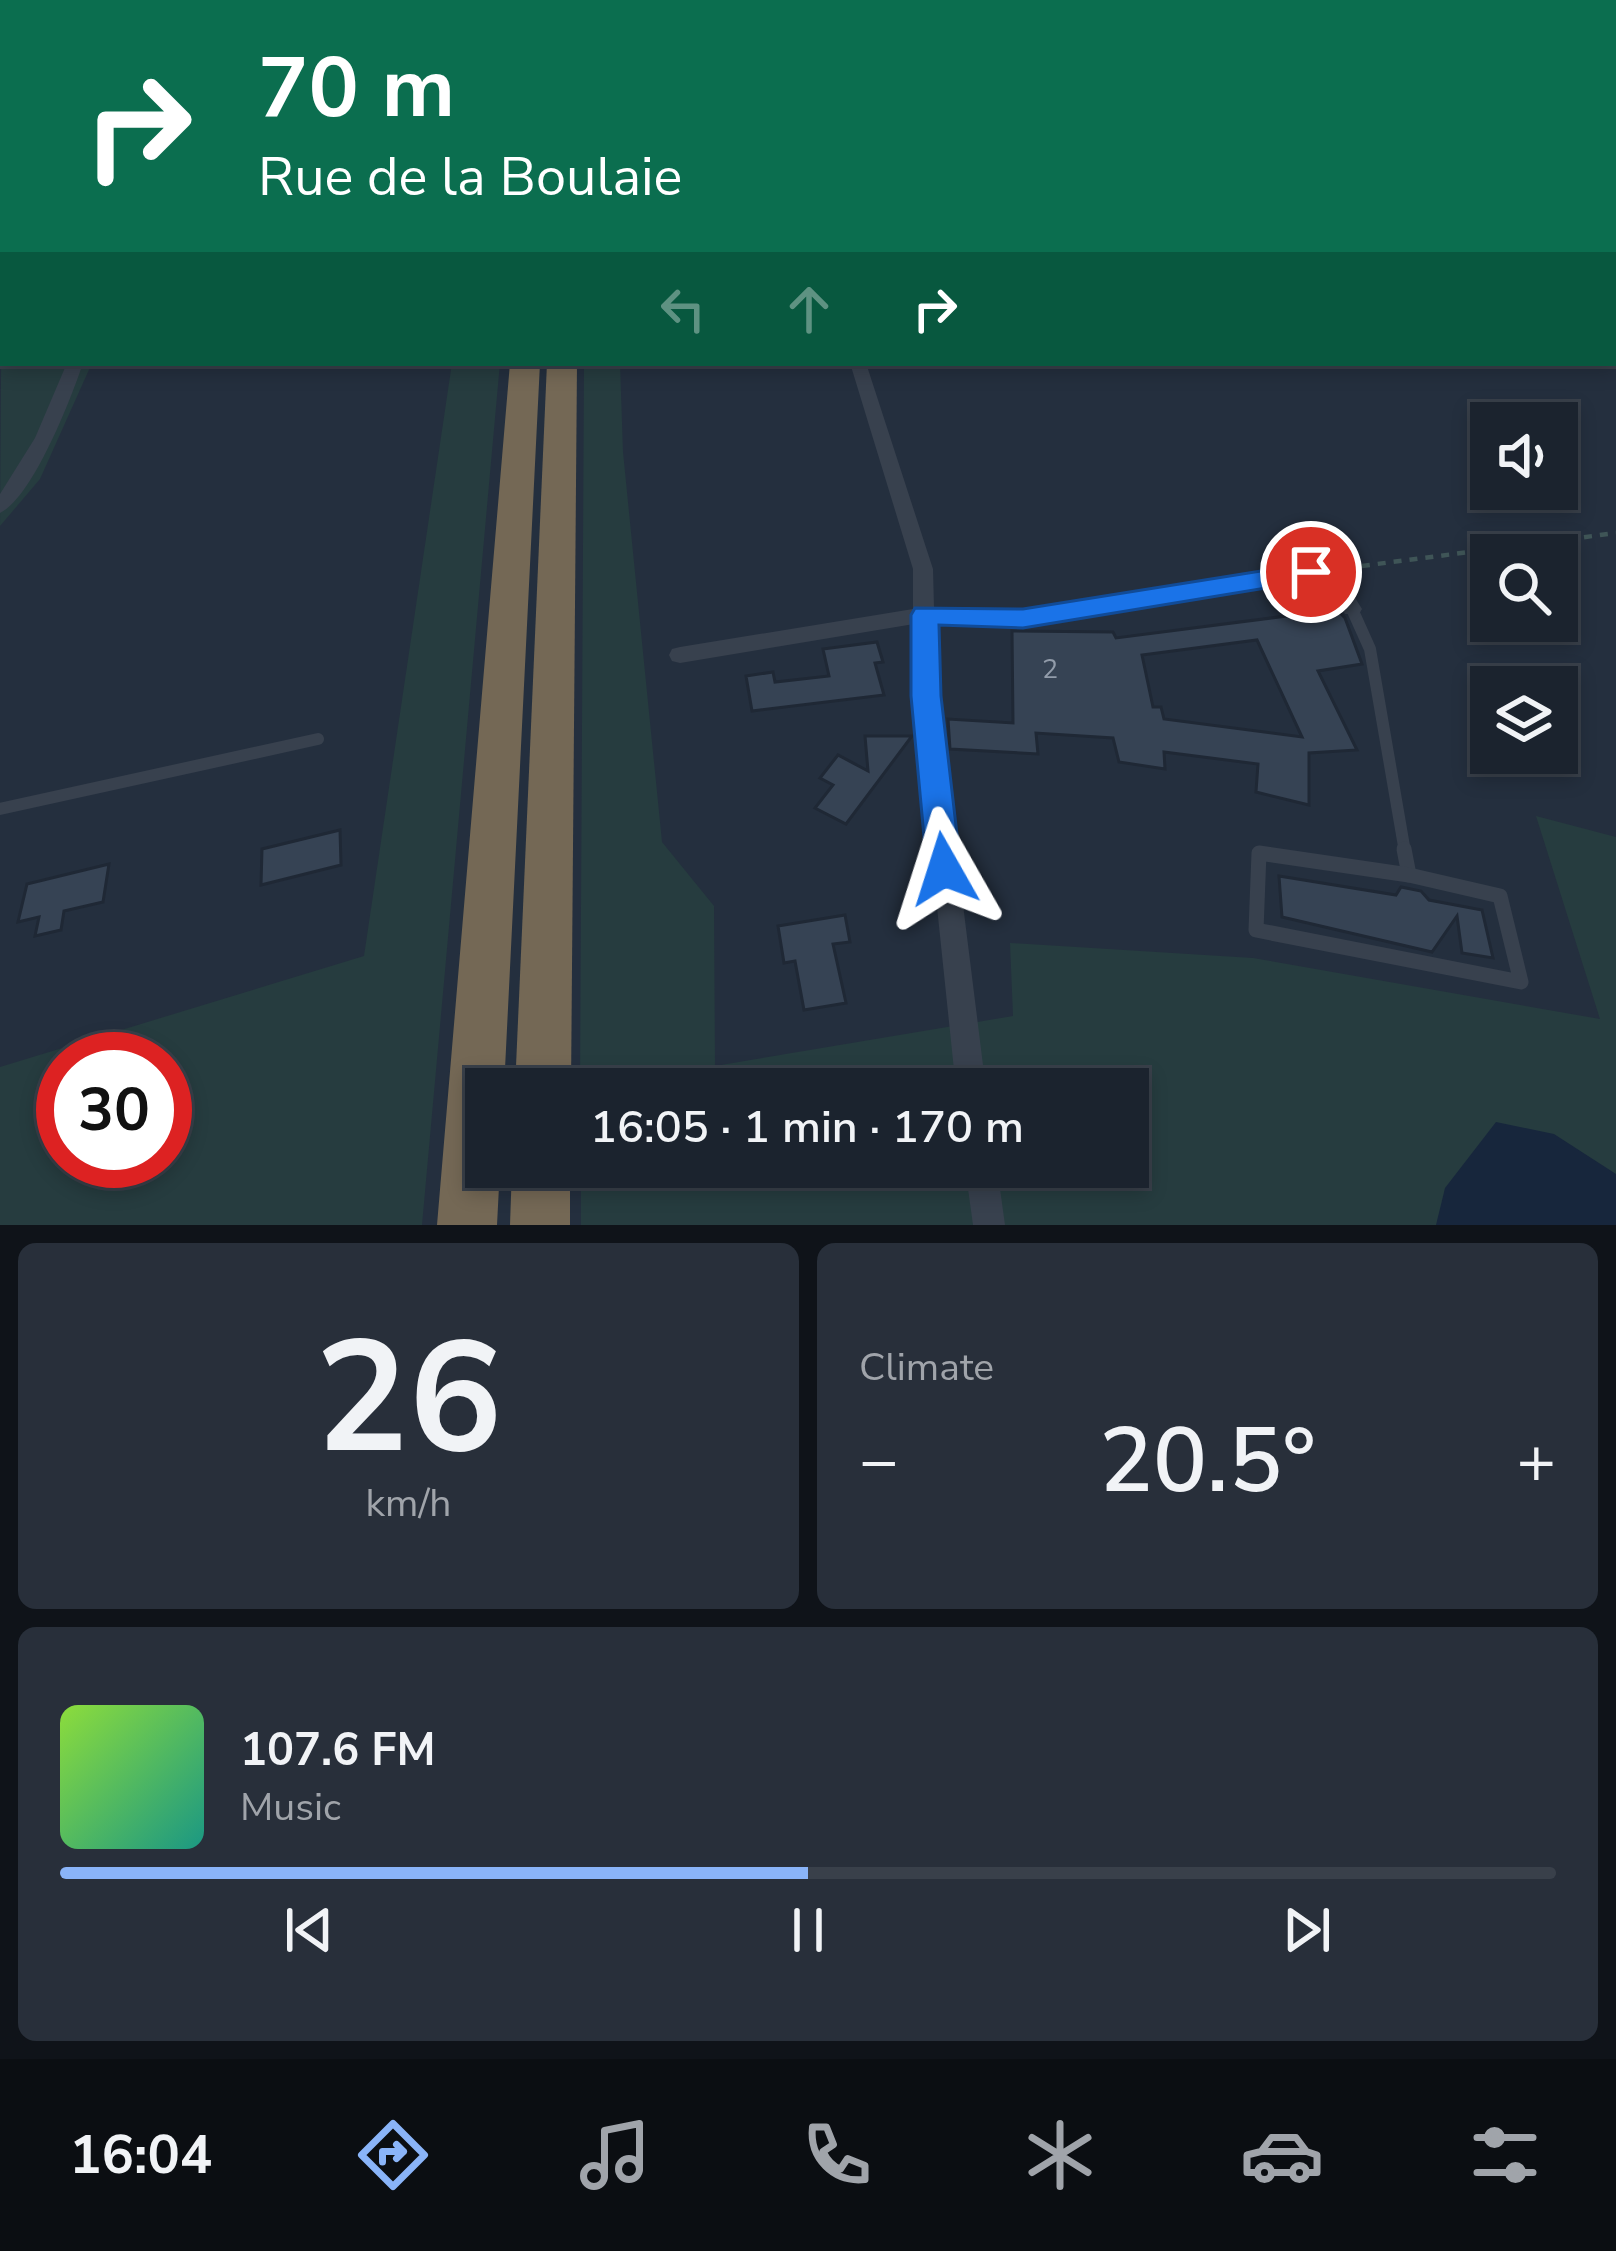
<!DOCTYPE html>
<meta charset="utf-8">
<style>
:root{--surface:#1b232e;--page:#282f3a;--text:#f1f3f6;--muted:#a0a4aa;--line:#39404a;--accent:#8ab4f8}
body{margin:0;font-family:"Nunito Sans",sans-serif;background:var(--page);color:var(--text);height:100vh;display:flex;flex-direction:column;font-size:45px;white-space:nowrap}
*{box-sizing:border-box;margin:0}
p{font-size:39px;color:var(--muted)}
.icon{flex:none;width:66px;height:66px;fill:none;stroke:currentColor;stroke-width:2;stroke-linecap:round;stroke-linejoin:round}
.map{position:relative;height:1225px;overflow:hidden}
.side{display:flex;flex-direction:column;gap:18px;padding:18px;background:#0f1319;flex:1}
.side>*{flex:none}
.guide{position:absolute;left:0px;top:0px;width:1617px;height:366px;box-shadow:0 6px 18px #0003,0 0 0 3px var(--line);background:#0b6e4f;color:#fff;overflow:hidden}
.buttons{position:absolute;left:1470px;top:402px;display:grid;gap:24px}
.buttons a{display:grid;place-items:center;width:108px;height:108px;border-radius:0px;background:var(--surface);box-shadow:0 6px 18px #0003,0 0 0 3px var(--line);font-size:60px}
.speed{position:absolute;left:36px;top:1032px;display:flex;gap:24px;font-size:60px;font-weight:700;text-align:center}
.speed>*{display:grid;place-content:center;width:156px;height:156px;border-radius:50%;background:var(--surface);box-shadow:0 6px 18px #0003,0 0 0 3px var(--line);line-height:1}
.speed .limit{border:18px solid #d22;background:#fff;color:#111}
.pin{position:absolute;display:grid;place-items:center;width:102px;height:102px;color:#fff;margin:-51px;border:6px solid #fff;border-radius:50%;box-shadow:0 3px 12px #0007}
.me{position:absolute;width:132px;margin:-66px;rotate:354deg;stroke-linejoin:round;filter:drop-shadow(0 0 9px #0008)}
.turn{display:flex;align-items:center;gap:42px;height:252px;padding:0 60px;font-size:54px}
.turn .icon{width:156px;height:156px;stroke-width:2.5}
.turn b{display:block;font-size:84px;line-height:102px}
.lanes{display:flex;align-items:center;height:114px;padding:0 60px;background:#0003;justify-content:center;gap:60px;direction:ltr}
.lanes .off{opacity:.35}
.big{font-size:90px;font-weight:600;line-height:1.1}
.side .tile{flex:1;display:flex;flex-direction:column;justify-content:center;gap:18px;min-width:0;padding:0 42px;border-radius:18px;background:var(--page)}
.side .dial{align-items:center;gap:0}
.dial b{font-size:156px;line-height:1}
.song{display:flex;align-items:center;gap:36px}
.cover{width:144px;height:144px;border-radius:18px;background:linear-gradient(135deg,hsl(90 70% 55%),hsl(170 70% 35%))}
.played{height:12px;border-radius:6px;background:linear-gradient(90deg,var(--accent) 50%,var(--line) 50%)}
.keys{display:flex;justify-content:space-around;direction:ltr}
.heat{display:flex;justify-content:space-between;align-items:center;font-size:66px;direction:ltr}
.side .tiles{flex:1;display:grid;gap:18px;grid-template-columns:1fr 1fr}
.tile:last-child{grid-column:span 2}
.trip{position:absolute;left:465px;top:1068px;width:684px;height:120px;border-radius:0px;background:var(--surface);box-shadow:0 6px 18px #0003,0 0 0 3px var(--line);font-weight:600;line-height:120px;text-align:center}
.dock{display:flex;height:192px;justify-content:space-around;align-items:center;background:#0b0e12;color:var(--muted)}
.dock .icon{width:84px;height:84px}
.dock .current{color:var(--accent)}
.dock b{font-size:54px;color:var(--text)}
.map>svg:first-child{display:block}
.green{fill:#263c3f;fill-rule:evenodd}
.water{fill:#17263c}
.building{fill:#364354;stroke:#1f2835;stroke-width:3;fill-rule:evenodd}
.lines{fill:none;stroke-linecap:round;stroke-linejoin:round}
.path-far1{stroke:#3f5557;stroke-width:3;stroke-dasharray:4.5 4.5;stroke-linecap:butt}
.path{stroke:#3f5557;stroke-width:4.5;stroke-dasharray:8 8;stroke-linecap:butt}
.lane-far2{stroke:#38414e;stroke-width:6}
.lane-far1{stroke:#38414e;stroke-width:12}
.lane{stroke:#38414e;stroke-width:15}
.street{fill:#38414e;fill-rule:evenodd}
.secondary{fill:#465061;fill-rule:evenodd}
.highway{fill:#746855;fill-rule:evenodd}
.route{fill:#1a73e8;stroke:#114b97;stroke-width:3}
.labels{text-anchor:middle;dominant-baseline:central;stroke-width:12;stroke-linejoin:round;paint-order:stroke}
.number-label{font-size:27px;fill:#929caa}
</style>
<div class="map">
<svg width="1616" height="1225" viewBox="0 0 1616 1225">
<rect width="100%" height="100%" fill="#242f3e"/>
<!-- green -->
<g class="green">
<polygon points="3,85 3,363 92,363 40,479 0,526"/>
<path d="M 452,363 L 500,363 L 422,1225 L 0,1225 L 0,1067 L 364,956 ZM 63,1059 L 165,1059 L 165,1161 L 63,1161 Z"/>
<polygon points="584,363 620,363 623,452 662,842 714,906 715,1066 1013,1016 1010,943 1253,958 1600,1019 1536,816 1616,837 1616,1225 581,1225 581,1167 1128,1167 1128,1089 580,1089"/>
</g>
<!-- water -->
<polygon class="water" points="1496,1122 1554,1134 1616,1174 1616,1225 1436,1225 1445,1188"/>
<!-- building -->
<g class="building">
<path d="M 1315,587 L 1345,618 L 1362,664 L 1318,671 L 1357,750 L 1309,753 L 1309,805 L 1256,792 L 1258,764 L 1164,752 L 1165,769 L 1119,762 L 1113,738 L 1036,733 L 1038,754 L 950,749 L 948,719 L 1013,723 L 1012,631 L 1113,632 L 1116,638 L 1302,614 L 1307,612 L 1291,590 ZM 1257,640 L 1302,737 L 1164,719 L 1161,707 L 1153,707 L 1142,655 Z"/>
<polygon points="877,642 883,662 875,663 884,695 752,711 746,676 773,672 775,682 829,676 823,649"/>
<polygon points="865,736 912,736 846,824 815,808 833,785 820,778 838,755 868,771"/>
<polygon points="340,830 341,865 261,885 262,849"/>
<polygon points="109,864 103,902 64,911 61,930 35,936 39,917 18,922 27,884"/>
<polygon points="1279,876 1396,895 1401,887 1421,891 1429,900 1482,910 1493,958 1462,953 1457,916 1432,952 1282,917"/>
<polygon points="845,915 850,942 833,944 846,1003 804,1010 795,961 784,963 778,926"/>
</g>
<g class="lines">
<!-- path-far1 -->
<polyline class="path-far1" points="1236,0 1251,3"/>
<!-- path -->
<polyline class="path" points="1346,568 1616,533"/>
<!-- lane-far2 -->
<g class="lane-far2">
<polyline points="1339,2 1378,0"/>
<polyline points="1544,3 1573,0"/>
</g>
<!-- lane-far1 -->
<g class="lane-far1">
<polyline points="1352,609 1370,649 1405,852"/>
<polyline points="0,809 318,739"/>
</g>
<!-- lane -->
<g class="lane">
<polyline points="1404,849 1409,875"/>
<polygon points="1259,853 1409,875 1500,896 1521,982 1256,930"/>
</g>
<!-- street -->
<g class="street">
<rect x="176" y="0" width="10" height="3"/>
<polygon points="790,0 801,0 788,3"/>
<path d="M 67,363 L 83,363 C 71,399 33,497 0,513 L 0,494 L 35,438 Z"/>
<polygon points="850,363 866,363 933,569 934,608 1023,611 1311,565 1344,580 1362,609 1359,614 1345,614 1329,590 1311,579 1023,627 935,623 937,696 986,1089 956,1089 915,696 914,624 680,663 672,661 669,655 672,649 680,647 913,609 913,569"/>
<polygon points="965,1167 997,1167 1005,1225 973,1225"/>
</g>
<!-- secondary -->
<g class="secondary">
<polygon points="1471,0 1500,0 1501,2 1469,3"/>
<polygon points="1518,0 1534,0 1536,3 1520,3"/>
<polygon points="3,234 3,246 0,247 0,235"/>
</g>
<!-- highway -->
<g class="highway">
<polygon points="510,363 540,363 504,1089 486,1089 486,1167 500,1167 497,1225 437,1225"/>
<polygon points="547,363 577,363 571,1089 515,1089"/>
<polygon points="512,1167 570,1167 570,1225 510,1225"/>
</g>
</g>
<!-- route -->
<polygon class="route" points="1311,563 1324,572 1320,579 1023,628 939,625 941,696 961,869 956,879 944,884 932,879 927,869 911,696 911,615 915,608 1023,609"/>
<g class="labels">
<!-- number labels -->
<g class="number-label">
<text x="1050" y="669">2</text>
</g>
</g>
</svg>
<div class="buttons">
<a><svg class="icon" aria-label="sound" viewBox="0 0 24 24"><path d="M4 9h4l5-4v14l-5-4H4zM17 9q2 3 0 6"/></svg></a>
<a><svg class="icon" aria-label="search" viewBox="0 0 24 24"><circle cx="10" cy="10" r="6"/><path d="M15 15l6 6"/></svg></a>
<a><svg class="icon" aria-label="layers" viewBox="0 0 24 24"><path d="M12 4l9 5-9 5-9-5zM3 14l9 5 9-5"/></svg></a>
</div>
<div class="speed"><div class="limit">30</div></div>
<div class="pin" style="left:1311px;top:572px;background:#d93025"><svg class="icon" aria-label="arrive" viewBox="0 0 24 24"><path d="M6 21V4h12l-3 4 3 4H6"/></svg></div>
<svg class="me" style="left:944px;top:869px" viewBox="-20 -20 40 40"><path d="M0-17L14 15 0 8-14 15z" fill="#1a73e8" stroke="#fff" stroke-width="4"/></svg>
<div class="trip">16:05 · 1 min · 170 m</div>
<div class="guide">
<div class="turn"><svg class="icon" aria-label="right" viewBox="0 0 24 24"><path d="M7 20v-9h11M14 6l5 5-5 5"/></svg><div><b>70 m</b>Rue de la Boulaie</div></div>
<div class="lanes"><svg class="icon off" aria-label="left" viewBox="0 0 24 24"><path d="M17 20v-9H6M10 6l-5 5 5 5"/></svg><svg class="icon off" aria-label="ahead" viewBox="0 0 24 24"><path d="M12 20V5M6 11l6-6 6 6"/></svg><svg class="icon" aria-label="right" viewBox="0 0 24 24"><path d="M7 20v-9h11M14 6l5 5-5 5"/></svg></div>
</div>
</div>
<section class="side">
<div class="tiles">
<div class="tile dial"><b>26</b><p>km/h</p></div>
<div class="tile"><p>Climate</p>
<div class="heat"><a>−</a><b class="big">20.5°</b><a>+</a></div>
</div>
<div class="tile">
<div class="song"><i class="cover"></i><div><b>107.6 FM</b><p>Music</p></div></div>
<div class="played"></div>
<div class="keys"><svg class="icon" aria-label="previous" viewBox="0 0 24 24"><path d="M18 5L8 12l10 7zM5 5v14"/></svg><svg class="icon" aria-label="pause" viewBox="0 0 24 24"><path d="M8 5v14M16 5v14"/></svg><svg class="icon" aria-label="next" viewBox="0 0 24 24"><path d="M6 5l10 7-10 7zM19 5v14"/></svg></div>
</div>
</div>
</section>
<nav class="dock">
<b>16:04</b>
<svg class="icon current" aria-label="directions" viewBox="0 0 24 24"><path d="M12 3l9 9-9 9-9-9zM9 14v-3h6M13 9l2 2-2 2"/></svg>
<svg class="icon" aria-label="music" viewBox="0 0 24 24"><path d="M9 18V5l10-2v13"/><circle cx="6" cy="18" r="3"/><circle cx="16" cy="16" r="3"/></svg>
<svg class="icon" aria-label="phone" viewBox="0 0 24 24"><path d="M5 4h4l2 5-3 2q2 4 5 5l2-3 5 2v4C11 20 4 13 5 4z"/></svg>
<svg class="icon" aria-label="climate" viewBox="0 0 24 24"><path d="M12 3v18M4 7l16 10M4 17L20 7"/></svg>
<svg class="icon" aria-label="car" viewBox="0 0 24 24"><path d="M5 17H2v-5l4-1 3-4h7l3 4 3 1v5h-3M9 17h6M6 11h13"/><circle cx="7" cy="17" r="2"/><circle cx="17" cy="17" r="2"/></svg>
<svg class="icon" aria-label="filters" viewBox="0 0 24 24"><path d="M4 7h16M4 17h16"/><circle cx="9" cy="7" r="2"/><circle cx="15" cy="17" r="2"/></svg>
</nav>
